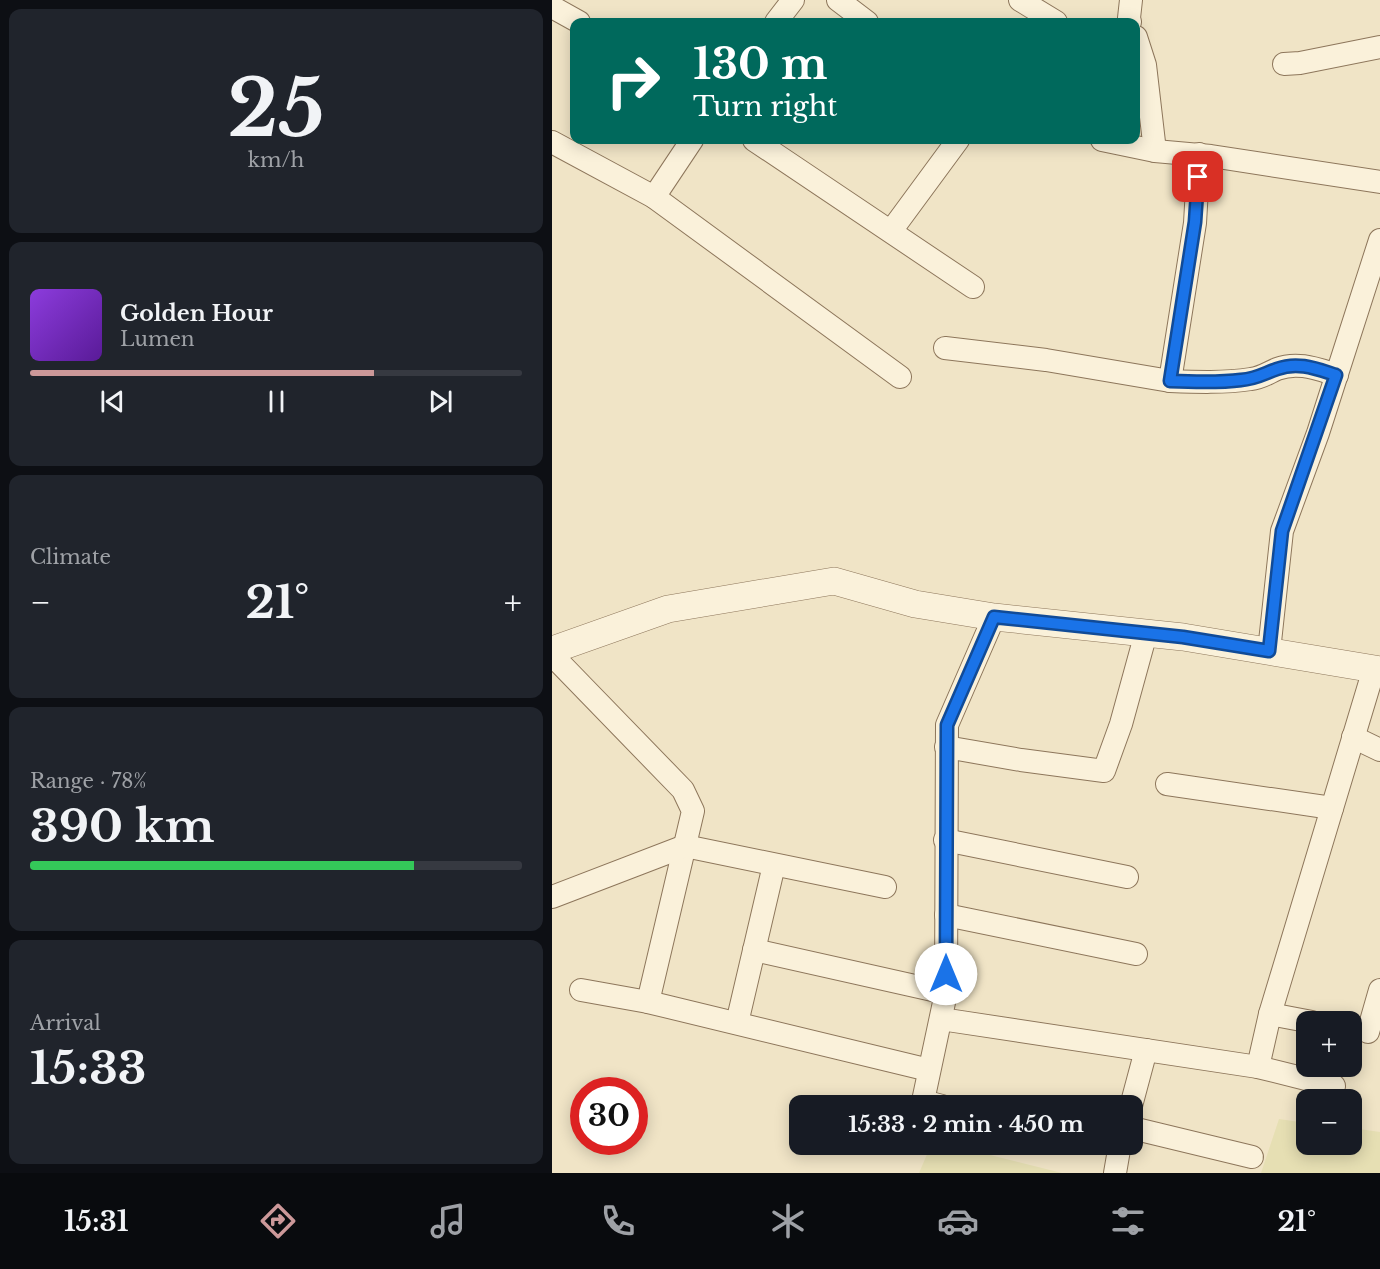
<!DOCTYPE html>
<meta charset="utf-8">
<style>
:root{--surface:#171b24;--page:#20242c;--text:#f1f3f6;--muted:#9ea1a6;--line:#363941;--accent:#cc9899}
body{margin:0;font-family:"Libre Baskerville",serif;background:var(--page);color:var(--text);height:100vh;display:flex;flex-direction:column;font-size:22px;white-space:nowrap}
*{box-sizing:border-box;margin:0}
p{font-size:20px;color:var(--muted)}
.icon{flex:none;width:33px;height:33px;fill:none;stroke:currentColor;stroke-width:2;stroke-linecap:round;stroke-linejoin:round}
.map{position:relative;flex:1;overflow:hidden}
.side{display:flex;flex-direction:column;gap:9px;padding:9px;background:#0d0f14;width:552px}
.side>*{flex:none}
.top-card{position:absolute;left:18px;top:18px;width:570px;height:126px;border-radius:12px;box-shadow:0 3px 15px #0003;background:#00695c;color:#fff;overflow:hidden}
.fabs{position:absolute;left:744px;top:1011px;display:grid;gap:12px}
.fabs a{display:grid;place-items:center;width:66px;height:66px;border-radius:12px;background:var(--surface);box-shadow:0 3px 15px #0003;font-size:30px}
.speed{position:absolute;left:18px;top:1077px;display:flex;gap:12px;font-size:30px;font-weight:700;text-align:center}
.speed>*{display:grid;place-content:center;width:78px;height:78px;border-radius:50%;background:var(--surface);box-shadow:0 3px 15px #0003;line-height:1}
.speed .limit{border:9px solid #d22;background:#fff;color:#111}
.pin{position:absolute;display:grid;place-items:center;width:51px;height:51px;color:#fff;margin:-26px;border-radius:12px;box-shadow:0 3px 9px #0006}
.me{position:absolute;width:66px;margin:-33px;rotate:0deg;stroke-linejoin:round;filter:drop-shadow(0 0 4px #0008)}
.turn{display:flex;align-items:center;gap:21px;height:126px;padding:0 24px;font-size:27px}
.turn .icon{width:78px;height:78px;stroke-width:2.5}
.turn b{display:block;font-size:42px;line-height:51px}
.big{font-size:45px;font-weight:700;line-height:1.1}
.side .card{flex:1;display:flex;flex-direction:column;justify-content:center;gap:9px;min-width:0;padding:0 21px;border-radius:12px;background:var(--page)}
.side .dial{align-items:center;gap:0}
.dial b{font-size:78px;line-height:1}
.song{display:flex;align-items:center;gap:18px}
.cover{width:72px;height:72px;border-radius:9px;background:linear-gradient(135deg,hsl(270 70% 55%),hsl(270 70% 35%))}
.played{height:6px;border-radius:3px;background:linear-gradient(90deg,var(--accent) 70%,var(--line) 70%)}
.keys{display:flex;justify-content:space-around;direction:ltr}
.heat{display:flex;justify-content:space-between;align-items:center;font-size:33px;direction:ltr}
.charge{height:9px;border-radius:4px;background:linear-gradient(90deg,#34c759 78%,var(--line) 0)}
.trip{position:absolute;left:237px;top:1095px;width:354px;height:60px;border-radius:12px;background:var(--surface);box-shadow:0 3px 15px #0003;font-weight:700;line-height:60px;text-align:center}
.dock{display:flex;height:96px;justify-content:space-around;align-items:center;background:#090b0e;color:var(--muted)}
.dock .icon{width:42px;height:42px}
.dock .selected{color:var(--accent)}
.dock b{font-size:27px;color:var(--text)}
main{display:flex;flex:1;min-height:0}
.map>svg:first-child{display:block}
.farmland{fill:#e6dfb3}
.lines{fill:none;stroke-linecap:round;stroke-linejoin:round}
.minor-casing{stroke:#8d765b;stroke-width:24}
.tertiary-casing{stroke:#8d765b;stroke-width:28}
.minor{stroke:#faf1da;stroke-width:22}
.tertiary{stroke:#faf1da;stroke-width:27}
.route-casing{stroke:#114b97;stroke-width:15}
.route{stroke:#1a73e8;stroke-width:10}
</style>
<main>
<section class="side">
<div class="card dial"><b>25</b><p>km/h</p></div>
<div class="card">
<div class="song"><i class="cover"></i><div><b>Golden Hour</b><p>Lumen</p></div></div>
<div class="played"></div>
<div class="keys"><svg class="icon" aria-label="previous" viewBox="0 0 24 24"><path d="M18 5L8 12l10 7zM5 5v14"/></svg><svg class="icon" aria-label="pause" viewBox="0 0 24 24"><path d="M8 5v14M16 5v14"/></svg><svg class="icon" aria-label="next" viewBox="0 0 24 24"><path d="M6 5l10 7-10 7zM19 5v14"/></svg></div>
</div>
<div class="card"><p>Climate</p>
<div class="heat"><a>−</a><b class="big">21°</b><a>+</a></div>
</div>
<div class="card"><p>Range · 78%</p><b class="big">390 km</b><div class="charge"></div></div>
<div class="card"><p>Arrival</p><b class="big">15:33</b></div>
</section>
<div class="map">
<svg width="828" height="1173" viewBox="0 0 828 1173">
<rect width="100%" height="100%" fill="#f0e4c6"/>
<!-- farmland -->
<g class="farmland">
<polygon points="727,1119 754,1123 754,1144 800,1144 800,1128 828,1132 828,1173 709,1173"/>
<polygon points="379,1145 398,1145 510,1173 367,1173"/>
</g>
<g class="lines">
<defs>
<g id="minor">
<polyline points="286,0 315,22"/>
<polyline points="468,0 504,22"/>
<polyline points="0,7 27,22"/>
<polyline points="224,22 241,0"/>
<polyline points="578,22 577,18 579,0"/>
<polyline points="584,37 593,65 603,151"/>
<polyline points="732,64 748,63 828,47"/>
<polyline points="202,140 421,287"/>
<polyline points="550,140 603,151 659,156 828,182"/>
<polyline points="0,142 102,197 348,377"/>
<polyline points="102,197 140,140"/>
<polyline points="339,231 406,140"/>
<polyline points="393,348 494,360 618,381 643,223 647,154"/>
<path d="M 618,381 C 645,382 672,383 699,379 C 709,378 716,373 725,369 C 746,361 765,369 785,375"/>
<polyline points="717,651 730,531 766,433 828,240"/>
<polyline points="0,655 131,790 141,811 96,1002"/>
<polyline points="801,737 828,750"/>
<polyline points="394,747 469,760 552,771 569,724 594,633"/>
<polyline points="615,784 780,808"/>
<polyline points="393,840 575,877"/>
<polyline points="0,897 133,846 333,887"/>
<polyline points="394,915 584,954"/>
<polyline points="202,950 394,993"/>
<polyline points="29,990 96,1002 377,1070"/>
<polyline points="718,1014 760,1022"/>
<polyline points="389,1019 706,1067 782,1086"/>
<polyline points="185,1023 222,865"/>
<polyline points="816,1032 828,990"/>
<polyline points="706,1067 718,1014 822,669"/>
<polyline points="390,1106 371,1101 394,993 395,725 442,617"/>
<polyline points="579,1106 594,1050"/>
<polyline points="580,1128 700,1157"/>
<polyline points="563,1173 568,1144"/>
</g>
<polyline id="tertiary" points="0,650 116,609 282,581 363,604 442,617 631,637 828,670"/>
</defs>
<!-- minor casing -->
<use href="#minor" class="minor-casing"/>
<!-- tertiary casing -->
<use href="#tertiary" class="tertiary-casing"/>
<!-- minor -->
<use href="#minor" class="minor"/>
<!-- tertiary -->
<use href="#tertiary" class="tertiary"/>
</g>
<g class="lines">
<defs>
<path id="route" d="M 394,974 L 395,725 L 442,617 L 631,637 L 717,651 L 730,531 L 784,375 C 765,369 746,361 725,369 C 711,374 704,379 689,380 C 666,383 642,382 618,381 L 643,222 L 646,177"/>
</defs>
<!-- route casing -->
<use href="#route" class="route-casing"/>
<!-- route -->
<use href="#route" class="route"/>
</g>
</svg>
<div class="fabs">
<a>+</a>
<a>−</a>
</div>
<div class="speed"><div class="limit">30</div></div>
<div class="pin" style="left:646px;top:177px;background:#d93025"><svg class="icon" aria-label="arrive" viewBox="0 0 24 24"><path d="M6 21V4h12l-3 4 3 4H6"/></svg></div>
<svg class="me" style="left:394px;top:974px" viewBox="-20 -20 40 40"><circle r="19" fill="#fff"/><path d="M0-13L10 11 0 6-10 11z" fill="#1a73e8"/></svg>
<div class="trip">15:33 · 2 min · 450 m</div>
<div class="top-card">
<div class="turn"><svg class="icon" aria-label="right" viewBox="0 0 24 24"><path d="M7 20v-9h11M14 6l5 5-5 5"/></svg><div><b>130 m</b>Turn right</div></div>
</div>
</div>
</main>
<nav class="dock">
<b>15:31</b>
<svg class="icon selected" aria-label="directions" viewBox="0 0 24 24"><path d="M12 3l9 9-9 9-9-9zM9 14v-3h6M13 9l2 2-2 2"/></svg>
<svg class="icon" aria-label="music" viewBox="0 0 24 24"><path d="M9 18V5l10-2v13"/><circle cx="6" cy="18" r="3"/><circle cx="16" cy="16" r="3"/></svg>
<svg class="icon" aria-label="phone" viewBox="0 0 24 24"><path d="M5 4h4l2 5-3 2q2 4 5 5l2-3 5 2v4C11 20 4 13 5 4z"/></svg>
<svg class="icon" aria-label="climate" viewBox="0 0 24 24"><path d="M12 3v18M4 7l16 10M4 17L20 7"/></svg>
<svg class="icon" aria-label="car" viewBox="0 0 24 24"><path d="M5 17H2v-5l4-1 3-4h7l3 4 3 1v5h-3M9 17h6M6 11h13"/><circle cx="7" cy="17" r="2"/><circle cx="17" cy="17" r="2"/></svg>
<svg class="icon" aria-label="filters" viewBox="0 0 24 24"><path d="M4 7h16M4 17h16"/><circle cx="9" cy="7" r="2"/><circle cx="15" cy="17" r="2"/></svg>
<b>21°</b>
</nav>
